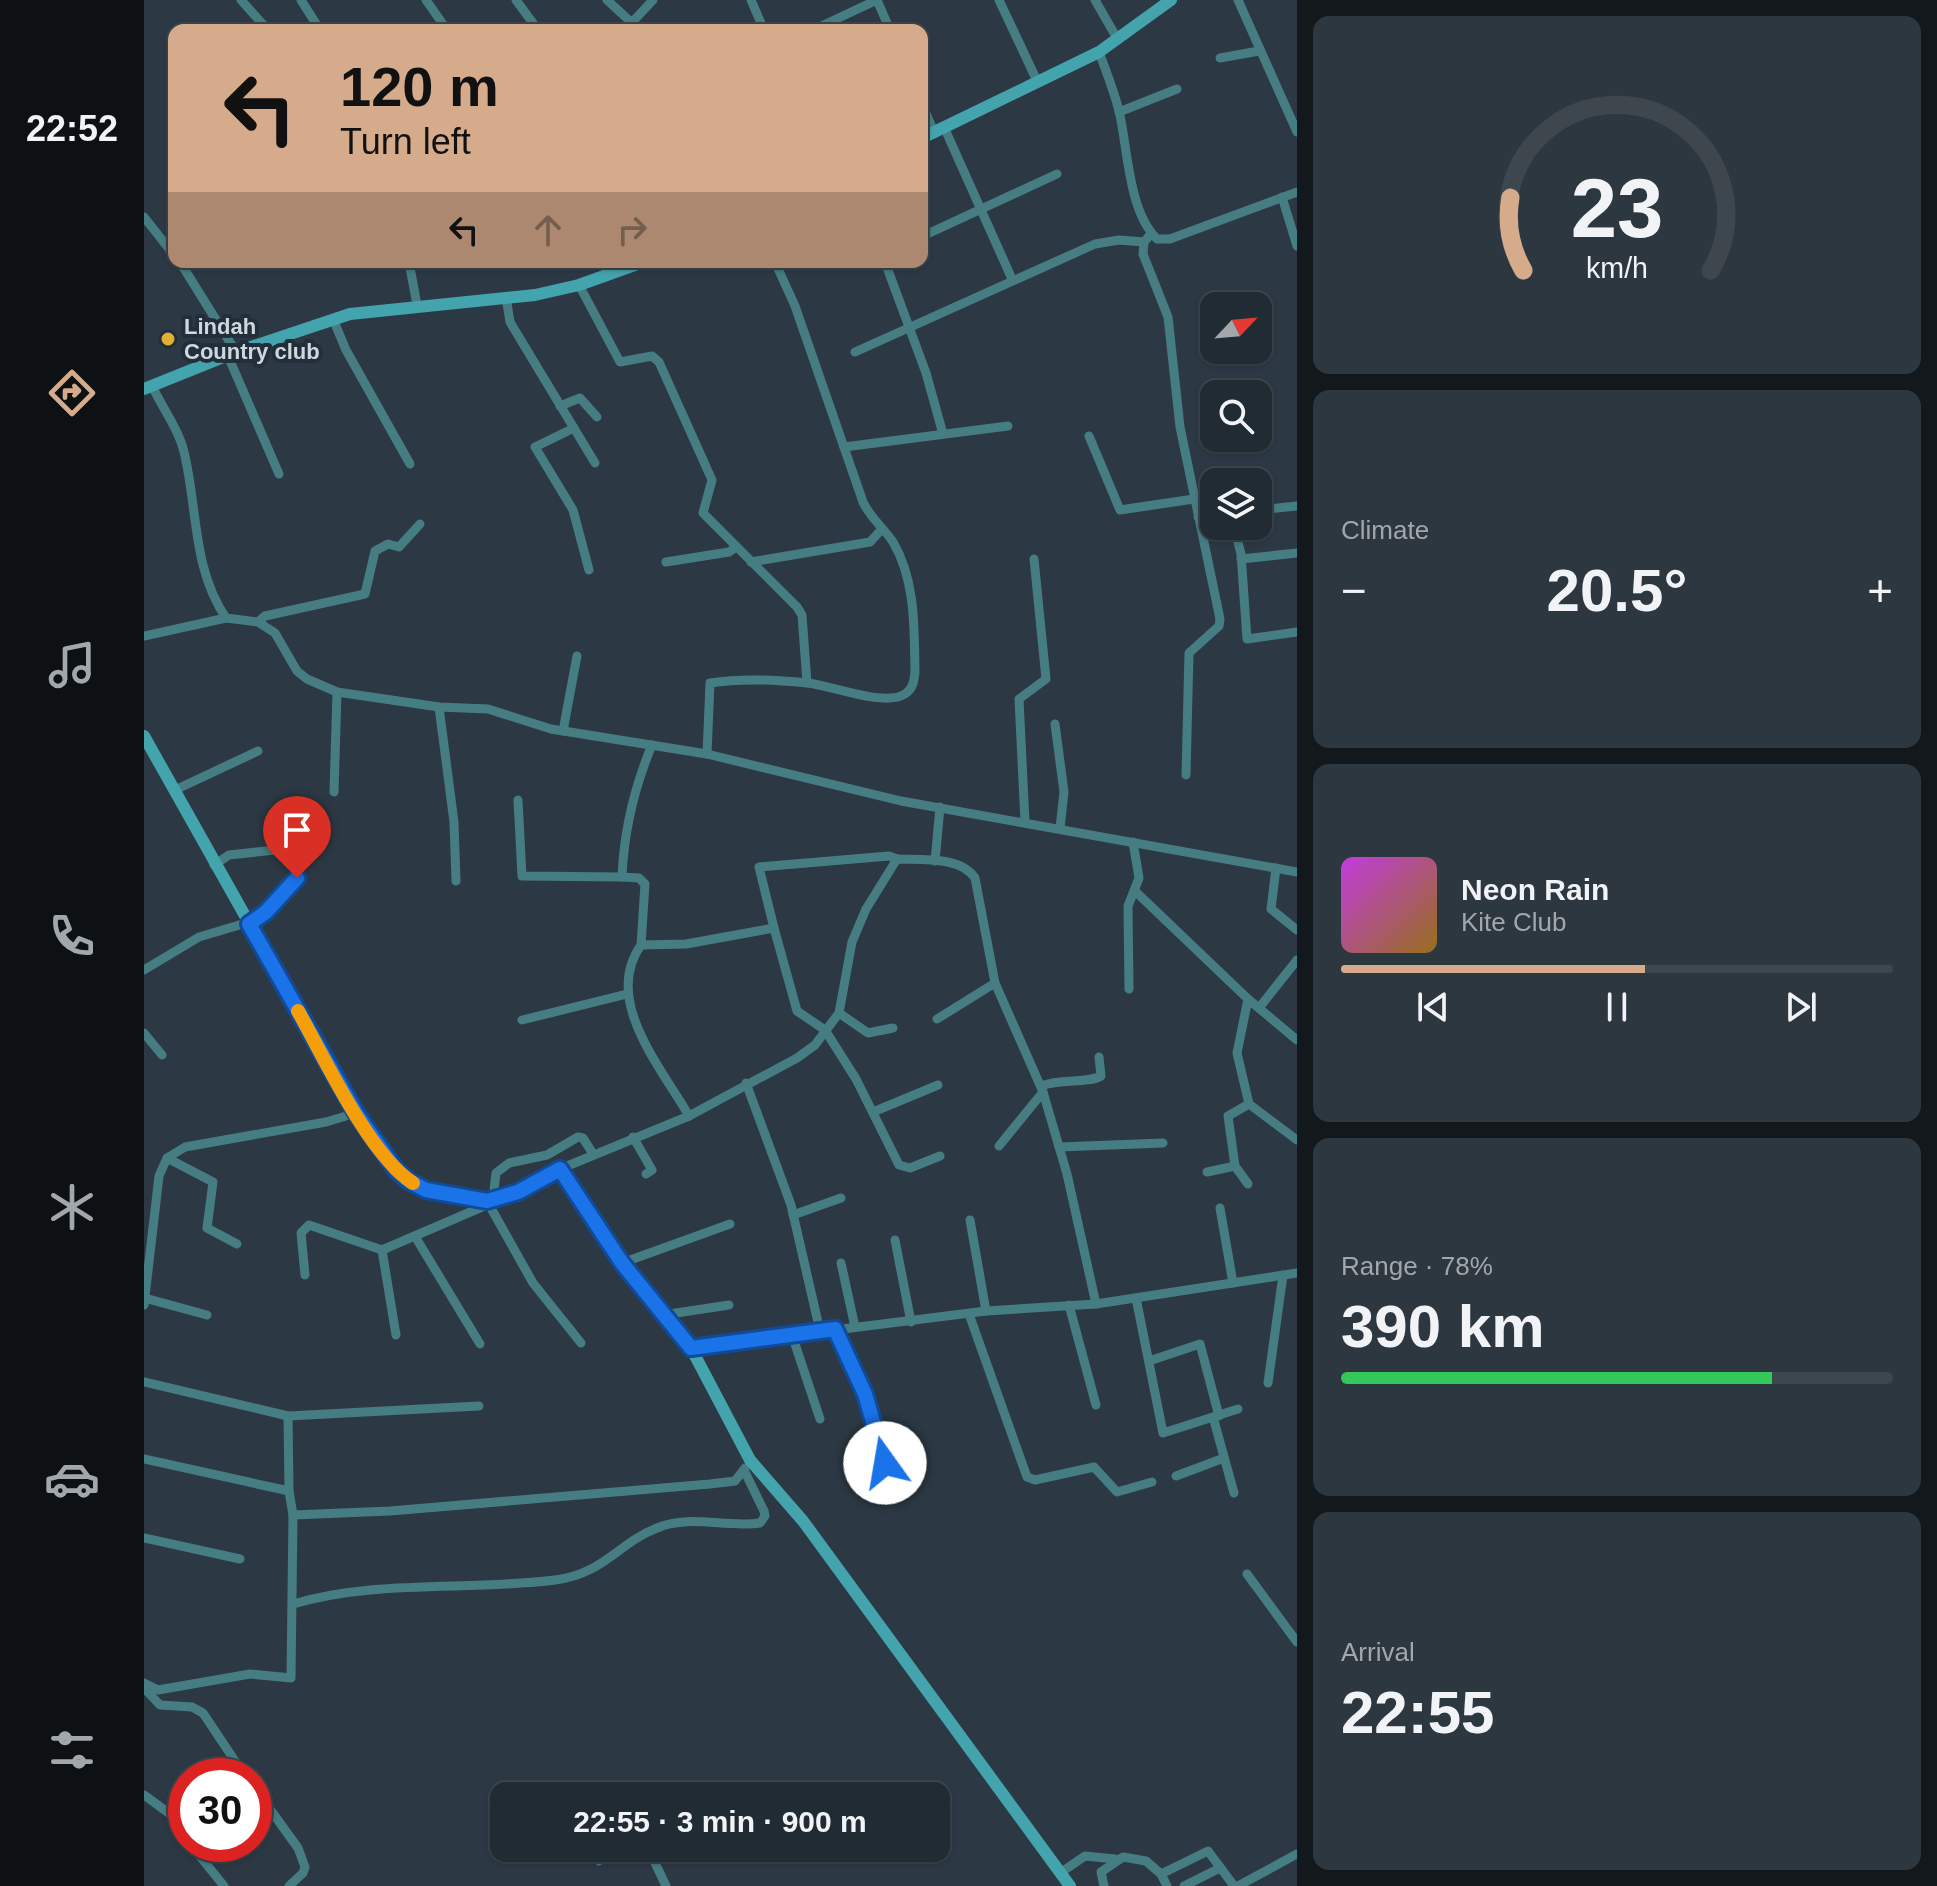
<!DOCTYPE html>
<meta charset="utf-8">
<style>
:root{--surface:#212b33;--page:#2d373f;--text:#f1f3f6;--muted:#a2a7ac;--line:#3e474e;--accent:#d6ab8b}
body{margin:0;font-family:Arial,sans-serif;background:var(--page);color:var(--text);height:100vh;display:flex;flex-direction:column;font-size:30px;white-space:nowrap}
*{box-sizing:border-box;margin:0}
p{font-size:26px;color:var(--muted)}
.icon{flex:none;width:44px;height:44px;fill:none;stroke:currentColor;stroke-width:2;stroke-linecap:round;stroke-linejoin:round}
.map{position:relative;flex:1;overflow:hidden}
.drawer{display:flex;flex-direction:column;gap:16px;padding:16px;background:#12181c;width:640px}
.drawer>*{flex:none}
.hud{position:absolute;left:24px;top:24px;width:760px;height:244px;border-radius:16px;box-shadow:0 2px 6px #0004,0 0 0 2px var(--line);background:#d6ab8b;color:#111;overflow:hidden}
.needle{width:52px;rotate:64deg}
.fabs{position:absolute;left:1056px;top:292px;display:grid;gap:16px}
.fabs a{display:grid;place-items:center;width:72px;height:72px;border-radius:16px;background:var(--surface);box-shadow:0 2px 6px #0004,0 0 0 2px var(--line);font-size:40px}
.speed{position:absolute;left:24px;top:1758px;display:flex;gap:16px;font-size:40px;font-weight:700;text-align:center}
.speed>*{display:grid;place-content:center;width:104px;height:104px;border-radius:50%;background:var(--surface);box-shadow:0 2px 6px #0004,0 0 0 2px var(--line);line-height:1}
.speed .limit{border:12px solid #d22;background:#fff;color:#111}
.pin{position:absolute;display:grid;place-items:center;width:68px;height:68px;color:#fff;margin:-82px -34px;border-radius:50% 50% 50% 0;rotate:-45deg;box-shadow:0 0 8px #0007}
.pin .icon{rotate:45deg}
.me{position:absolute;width:88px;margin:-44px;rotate:347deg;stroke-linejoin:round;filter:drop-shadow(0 0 6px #0008)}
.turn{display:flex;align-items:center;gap:28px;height:168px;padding:0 40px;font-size:36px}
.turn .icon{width:104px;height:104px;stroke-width:2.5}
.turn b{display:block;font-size:56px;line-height:68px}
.lanes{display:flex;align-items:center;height:76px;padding:0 40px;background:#0003;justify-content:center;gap:40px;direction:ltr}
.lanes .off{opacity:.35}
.big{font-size:60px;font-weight:600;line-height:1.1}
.drawer .widget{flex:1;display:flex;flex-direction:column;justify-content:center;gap:12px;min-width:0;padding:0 28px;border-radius:16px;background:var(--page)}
.drawer .dial{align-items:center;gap:0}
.dial svg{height:208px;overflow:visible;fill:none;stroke:var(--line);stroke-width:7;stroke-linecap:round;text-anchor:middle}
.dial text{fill:var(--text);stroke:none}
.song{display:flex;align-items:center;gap:24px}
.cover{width:96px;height:96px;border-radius:12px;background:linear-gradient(135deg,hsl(290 70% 55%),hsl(40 70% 35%))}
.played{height:8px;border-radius:4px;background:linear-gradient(90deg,var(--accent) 55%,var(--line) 55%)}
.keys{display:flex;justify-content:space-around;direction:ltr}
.heat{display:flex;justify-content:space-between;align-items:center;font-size:44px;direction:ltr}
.charge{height:12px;border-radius:6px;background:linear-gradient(90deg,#34c759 78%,var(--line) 0)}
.trip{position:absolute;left:346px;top:1782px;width:460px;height:80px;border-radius:16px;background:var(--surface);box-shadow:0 2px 6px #0004,0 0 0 2px var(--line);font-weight:600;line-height:80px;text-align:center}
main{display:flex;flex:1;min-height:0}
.menu{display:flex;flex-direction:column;width:144px;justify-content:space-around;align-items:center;background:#0d1114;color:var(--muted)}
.menu .icon{width:56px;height:56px}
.menu .active{color:var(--accent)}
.menu b{font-size:36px;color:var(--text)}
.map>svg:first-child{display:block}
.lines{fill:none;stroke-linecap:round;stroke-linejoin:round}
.street{stroke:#457d83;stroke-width:9}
.secondary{stroke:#43a4ad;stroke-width:12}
.route-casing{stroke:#114b97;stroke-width:20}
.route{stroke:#1a73e8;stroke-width:14}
.slow{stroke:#f59e0b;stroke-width:14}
.poi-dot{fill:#e1af34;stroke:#222f3a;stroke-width:3}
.labels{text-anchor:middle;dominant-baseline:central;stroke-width:8;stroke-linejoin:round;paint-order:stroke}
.poi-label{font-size:22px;font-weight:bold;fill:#ced7de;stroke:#222f3a;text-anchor:start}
</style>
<main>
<nav class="menu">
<b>22:52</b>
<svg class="icon active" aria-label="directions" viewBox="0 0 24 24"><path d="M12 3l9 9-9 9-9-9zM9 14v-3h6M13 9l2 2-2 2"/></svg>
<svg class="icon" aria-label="music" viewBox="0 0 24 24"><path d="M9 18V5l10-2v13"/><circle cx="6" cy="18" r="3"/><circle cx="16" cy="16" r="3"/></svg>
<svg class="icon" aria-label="phone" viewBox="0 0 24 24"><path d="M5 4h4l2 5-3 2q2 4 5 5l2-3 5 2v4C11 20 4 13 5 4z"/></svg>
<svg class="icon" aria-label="climate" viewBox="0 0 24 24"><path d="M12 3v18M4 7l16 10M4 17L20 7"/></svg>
<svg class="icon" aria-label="car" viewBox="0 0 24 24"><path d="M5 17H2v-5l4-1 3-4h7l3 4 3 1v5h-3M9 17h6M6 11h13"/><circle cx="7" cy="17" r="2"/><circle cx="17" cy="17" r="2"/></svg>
<svg class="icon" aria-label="filters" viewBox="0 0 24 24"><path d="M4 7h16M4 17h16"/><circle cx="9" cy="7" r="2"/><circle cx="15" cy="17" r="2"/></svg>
</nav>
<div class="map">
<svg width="1153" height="1886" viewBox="0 0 1153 1886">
<rect width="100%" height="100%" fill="#2c3944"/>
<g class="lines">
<!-- street -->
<g class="street">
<polyline points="97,0 124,30"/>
<polyline points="157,0 176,30"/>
<polyline points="282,0 303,30"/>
<polyline points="372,0 394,30"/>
<polyline points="463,0 488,23"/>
<polyline points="607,0 620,30"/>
<polyline points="855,0 894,83"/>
<polyline points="951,0 974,40"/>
<polyline points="1094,0 1153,132"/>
<polyline points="481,30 509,0"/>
<polyline points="669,30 733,0 746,30"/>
<path d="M 955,52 C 962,71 970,91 975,111 C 984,148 984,211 1013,239 L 1026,239 L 1153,192"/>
<polyline points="1076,58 1115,51"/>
<polyline points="778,104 790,132"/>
<polyline points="975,112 1033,89"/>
<polyline points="800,127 868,279"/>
<polyline points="1138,197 1153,246"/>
<polyline points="0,217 30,255"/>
<polyline points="1007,234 1000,242 999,254 1024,317 1036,427 1076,619 1075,626 1045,653 1042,775"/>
<polyline points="779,236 913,174"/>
<polyline points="36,262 92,352"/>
<polyline points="265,262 273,305"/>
<polyline points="741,262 782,373 799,434"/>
<polyline points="435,285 476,362 508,356 515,362 568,480 559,513 653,607 658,615 663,683"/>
<polyline points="362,297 366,322 451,463"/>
<polyline points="189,319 202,350 266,464"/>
<polyline points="711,352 951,244 975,240 1000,242"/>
<polyline points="84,356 135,474"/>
<path d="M 8,386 C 18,407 35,430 40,452 C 54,509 48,568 82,618 L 114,622 L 131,633 L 153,671 L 163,679 L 193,692 L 295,707 L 344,709 L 407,729 L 563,754 L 757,801 L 1153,872"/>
<polyline points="416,406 436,398 453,417"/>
<polyline points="430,428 391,447 429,510 445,570"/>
<polyline points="945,436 976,510 1050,499"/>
<polyline points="700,447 864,426"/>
<polyline points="1114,510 1153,506"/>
<polyline points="1054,517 1070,515"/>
<polyline points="1090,526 1097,554 1103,639 1153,632"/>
<polyline points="1097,559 1153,553"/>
<polyline points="522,562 585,552 592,547"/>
<polyline points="607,562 726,542 737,530"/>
<polyline points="114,622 121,616 221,594 231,551 244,544 255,547 276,524"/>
<polyline points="0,636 82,618"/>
<polyline points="295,707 310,822 312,881"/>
<polyline points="911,724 920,792 916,828"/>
<polyline points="419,731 433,656"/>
<path d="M 508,745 C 490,788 480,829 478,877 L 495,878 L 501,884 L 497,945 L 542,944 L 630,928 L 653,1011 L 681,1030 L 712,1079 L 755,1165 L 766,1168 L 796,1156"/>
<path d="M 563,754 L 566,683 C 599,678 631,680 664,683 C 689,686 740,707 761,694 C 769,689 770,681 771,672 C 770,629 772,581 749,542 C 740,528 727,519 719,502 L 651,306 L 631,262"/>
<polyline points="31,790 114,751"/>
<polyline points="190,792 193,692"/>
<polyline points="374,800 378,876 478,877"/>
<polyline points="881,822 875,699 902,679 890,559"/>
<polyline points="791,861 796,807"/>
<polyline points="70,865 85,855 141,849"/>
<polyline points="1132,868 1127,909 1153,930"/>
<polyline points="992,892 1104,999 1153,1040"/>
<polyline points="630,928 615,867 745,856 753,859"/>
<path d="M 497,945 C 458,1000 517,1067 545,1116"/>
<polyline points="0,970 55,937 112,920 153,878"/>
<polyline points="985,989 984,906 995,878 989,842"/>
<polyline points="1104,999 1093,1053 1105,1104 1153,1140"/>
<polyline points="1115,1008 1153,960"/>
<polyline points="695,1013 724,1033 749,1028"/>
<polyline points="793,1019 851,983"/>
<polyline points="378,1020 483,994"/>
<polyline points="0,1033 18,1055"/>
<polyline points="602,1083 647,1205 676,1331"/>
<path d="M 897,1086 C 917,1078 943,1084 957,1076 L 955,1057"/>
<polyline points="729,1112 794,1085"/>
<polyline points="489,1137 508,1170 502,1174"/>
<polyline points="855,1146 899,1092"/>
<polyline points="915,1147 1019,1143"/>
<polyline points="23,1158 69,1182 63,1228 93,1244"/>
<path d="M 416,1169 L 545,1116 L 653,1058 L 671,1045 L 695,1013 L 708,942 L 722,909 L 753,859 C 777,860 816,856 831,878 L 851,983 L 899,1092 L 923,1174 L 952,1304"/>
<polyline points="1063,1172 1091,1166"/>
<polyline points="1104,1184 1091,1166 1084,1116 1105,1104"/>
<polyline points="349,1199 352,1173 365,1163 403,1155 434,1137 439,1138 449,1154"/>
<polyline points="343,1201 389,1283 437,1343"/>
<polyline points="1076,1208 1089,1283"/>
<polyline points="649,1215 697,1198"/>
<polyline points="826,1220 842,1311"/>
<polyline points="272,1238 336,1344"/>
<polyline points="751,1240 767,1322"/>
<polyline points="238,1250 252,1335"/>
<polyline points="478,1263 586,1224"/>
<polyline points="697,1263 711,1327"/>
<polyline points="161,1275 157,1233 165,1225 238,1250 345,1204"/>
<polyline points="1,1298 63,1315"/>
<polyline points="992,1298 1019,1433 1094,1409"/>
<polyline points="0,1305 15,1176 23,1158 41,1147 182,1122 212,1113"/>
<polyline points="925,1305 952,1405"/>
<polyline points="825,1314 883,1477 891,1480 950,1467 973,1492 1008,1482"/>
<polyline points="519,1315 585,1305"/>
<polyline points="691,1329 721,1394 741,1463"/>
<polyline points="648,1335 676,1419"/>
<polyline points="547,1348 842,1311 952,1304 1153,1273"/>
<polyline points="1005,1361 1056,1344 1075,1416"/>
<polyline points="0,1382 144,1416 335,1406"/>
<polyline points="1124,1383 1139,1275"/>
<polyline points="1069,1417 1090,1493"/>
<polyline points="0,1459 145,1491"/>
<polyline points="1032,1476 1080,1458"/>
<polyline points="149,1515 246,1511 566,1484 591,1481 601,1468"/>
<polyline points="0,1538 96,1559"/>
<polyline points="1103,1574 1153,1642"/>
<path d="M 149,1604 C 233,1579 325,1591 411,1580 C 460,1574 474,1543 513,1528 C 546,1514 582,1528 616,1523 L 621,1516 L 620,1511 L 600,1470"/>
<polyline points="0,1683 14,1690 106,1674 147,1678 149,1515 145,1491 144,1416"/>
<polyline points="0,1688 16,1705 48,1707 59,1713 101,1776"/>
<polyline points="110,1787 154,1848 161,1867 159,1873 145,1886"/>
<polyline points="0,1795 26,1814 42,1839"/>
<polyline points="46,1844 80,1886"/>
<polyline points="504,1848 522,1886"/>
<polyline points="455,1861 467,1848"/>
<polyline points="916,1873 941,1856 971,1859"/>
<polyline points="960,1886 957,1872 979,1857 1002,1861 1017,1874"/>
<polyline points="1023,1886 1017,1874 1064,1851 1090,1886"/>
<polyline points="1040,1886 1074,1869"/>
<polyline points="1094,1886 1153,1854"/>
</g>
<!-- secondary -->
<g class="secondary">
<polyline points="778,138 955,52 1027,0"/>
<polyline points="0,389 92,352 206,314 391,295 435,285 499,262"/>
<polyline points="0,736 212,1113 252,1170 282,1190 343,1201 374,1192 416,1169 478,1263 547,1348 606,1460 659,1521 926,1886"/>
</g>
</g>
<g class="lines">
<defs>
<polyline id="route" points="153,878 122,912 105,924 212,1113 252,1170 265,1181 282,1190 343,1201 374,1192 416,1169 478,1263 547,1348 691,1329 721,1394 741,1463"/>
</defs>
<!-- route casing -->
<use href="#route" class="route-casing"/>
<!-- route -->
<use href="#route" class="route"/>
<!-- slow -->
<path class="slow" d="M 154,1011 C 180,1057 225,1155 269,1183"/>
</g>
<!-- markers -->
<circle class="poi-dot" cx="24" cy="339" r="8"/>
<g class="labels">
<!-- poi labels -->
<g class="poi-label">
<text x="40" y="326">Lindah<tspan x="40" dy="25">Country club</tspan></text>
</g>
</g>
</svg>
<div class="fabs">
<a><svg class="needle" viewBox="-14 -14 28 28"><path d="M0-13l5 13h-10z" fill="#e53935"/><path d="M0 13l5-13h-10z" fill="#a2a7ac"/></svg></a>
<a><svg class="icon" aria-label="search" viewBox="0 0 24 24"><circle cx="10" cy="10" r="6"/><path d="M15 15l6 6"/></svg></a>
<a><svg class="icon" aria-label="layers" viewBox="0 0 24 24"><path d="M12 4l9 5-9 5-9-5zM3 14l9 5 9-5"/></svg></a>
</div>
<div class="speed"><div class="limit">30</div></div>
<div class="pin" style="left:153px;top:878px;background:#d93025"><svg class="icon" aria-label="arrive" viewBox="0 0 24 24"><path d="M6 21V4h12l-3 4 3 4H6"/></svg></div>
<svg class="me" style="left:741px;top:1463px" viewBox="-20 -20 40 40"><circle r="19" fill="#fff"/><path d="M0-13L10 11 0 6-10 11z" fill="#1a73e8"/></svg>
<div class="trip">22:55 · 3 min · 900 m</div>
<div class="hud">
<div class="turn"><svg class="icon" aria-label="left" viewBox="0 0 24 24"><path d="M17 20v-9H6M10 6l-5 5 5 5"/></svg><div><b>120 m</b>Turn left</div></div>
<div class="lanes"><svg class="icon" aria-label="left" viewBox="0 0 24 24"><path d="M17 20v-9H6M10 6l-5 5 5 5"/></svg><svg class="icon off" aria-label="ahead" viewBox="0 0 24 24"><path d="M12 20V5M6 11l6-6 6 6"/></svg><svg class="icon off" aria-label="right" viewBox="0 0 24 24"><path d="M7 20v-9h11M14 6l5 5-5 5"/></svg></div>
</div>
</div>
<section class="drawer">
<div class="widget dial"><svg viewBox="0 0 100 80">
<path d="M14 69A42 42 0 1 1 86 69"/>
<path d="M14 69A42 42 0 0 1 9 41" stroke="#d6ab8b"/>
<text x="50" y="56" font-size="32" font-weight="700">23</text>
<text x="50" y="72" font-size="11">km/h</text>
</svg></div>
<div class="widget"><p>Climate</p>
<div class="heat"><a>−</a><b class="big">20.5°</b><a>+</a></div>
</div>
<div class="widget">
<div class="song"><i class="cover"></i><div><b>Neon Rain</b><p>Kite Club</p></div></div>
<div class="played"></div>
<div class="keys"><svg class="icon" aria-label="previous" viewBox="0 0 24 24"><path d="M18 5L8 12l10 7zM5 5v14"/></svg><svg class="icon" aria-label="pause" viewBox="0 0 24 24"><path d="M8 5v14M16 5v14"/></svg><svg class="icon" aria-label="next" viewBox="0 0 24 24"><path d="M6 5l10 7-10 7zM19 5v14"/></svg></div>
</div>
<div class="widget"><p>Range · 78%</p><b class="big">390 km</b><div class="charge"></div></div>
<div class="widget"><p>Arrival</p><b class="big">22:55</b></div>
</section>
</main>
